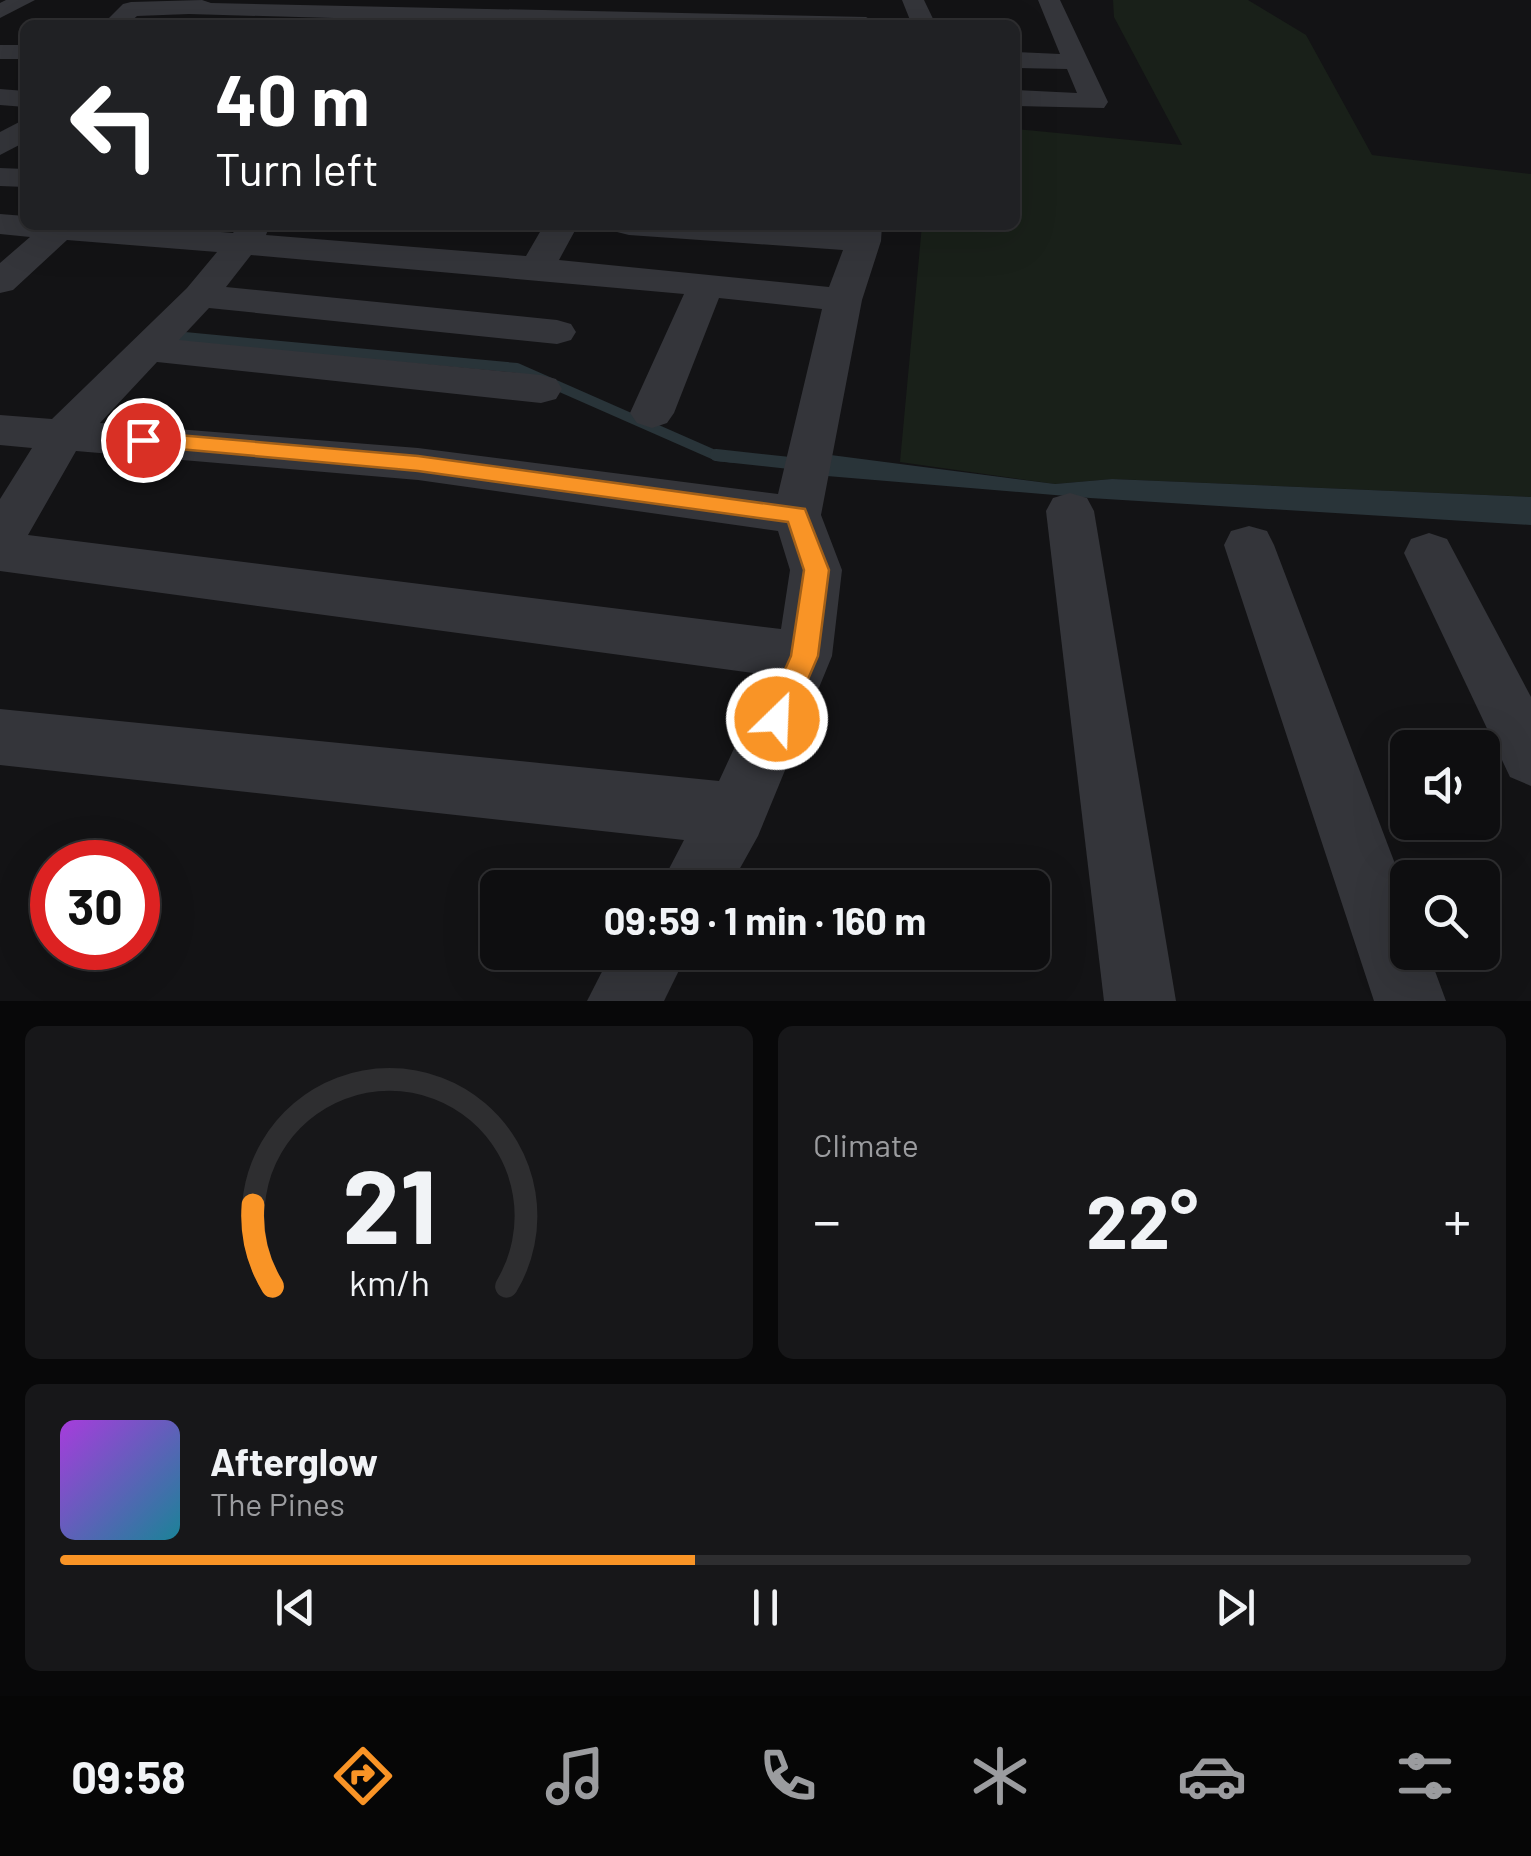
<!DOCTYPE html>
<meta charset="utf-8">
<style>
:root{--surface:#0e0e10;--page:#171719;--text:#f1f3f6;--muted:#9b9c9f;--line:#2e2e30;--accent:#f99426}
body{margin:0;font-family:Barlow,sans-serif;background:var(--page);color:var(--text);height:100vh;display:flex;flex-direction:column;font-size:38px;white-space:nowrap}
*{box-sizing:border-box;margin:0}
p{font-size:32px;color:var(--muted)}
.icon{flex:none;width:55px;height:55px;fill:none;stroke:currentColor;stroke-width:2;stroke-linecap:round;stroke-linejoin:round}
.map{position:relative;height:1001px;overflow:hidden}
.drawer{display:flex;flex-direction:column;gap:25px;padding:25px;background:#080809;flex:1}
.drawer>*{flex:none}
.top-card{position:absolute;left:20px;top:20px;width:1000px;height:210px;border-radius:15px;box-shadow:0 10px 40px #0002,0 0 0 2px var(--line);background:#202124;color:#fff;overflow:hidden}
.tools{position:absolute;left:1390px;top:730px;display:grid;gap:20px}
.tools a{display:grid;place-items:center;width:110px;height:110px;border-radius:15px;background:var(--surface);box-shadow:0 10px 40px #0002,0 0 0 2px var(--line);font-size:50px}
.speed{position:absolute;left:30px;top:840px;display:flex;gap:20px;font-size:50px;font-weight:700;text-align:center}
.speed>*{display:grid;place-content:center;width:130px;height:130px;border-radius:50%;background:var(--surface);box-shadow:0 10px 40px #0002,0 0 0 2px var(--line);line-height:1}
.speed .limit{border:15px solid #d22;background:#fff;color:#111}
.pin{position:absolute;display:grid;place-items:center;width:85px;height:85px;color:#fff;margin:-42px;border:5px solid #fff;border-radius:50%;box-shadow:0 2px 10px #0007}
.me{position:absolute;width:110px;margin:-55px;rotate:24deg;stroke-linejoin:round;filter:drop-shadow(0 0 8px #0008)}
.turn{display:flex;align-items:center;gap:35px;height:210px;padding:0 30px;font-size:45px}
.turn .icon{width:130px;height:130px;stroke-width:2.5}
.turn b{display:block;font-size:70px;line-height:85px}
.big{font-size:75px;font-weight:700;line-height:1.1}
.drawer .tile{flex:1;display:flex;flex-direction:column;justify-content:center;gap:15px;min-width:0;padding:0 35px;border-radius:15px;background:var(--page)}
.drawer .dial{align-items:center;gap:0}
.dial svg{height:260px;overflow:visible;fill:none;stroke:var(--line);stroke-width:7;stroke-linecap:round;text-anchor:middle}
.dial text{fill:var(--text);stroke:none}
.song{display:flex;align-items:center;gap:30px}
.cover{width:120px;height:120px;border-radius:15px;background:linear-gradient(135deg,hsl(280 70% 55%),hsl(190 70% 35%))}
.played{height:10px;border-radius:5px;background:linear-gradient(90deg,var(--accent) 45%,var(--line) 45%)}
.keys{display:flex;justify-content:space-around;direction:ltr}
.heat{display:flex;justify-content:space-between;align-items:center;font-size:55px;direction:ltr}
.drawer .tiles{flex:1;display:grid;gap:25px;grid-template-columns:1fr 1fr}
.tile:last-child{grid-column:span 2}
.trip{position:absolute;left:480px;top:870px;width:570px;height:100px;border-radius:15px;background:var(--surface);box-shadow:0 10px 40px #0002,0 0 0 2px var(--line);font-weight:700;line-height:100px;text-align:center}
.tabs{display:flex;height:160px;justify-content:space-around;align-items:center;background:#060606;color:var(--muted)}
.tabs .icon{width:70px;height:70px}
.tabs .current{color:var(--accent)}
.tabs b{font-size:45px;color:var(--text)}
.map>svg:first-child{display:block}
.green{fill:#192019}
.water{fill:#293439}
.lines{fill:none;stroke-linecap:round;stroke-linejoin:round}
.stream-far1{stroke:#293439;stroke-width:10}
.stream{stroke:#293439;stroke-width:12}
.minor{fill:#34353a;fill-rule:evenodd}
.route{fill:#f99426;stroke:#a26019;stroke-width:2.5}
</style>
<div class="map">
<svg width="1531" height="1001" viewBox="0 0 1531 1001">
<rect width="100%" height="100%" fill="#131315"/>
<!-- green -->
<polygon class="green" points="1113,0 1248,0 1306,35 1372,155 1531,174 1531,497 1112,479 1055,484 900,462 922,225 1015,225 1015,129 1182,145 1114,17"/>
<!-- water -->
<polygon class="water" points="823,454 1055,484 1112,479 1531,497 1531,525 1090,498 815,475"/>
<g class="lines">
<!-- stream-far1 -->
<polyline class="stream-far1" points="174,336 517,368 717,456 736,458"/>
<!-- stream -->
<polyline class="stream" points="716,455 799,464"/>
<!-- minor -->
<g class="minor">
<polygon points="6,0 35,0 0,18 0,3"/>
<polygon points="202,0 211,3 866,17 878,24 582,25 189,14 137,16 127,25 102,25 123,4 131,2"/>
<polygon points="902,0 924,0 936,25 912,25"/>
<polygon points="1038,0 1060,0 1108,102 1104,108 1015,106 1015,90 1077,93 1067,69 1015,68 1015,52 1060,54"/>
<rect x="0" y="45" width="25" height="14"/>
<polygon points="0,89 25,91 25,107 0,105"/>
<polygon points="25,119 25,142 0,155 0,132"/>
<polygon points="0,168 25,169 25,187 0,186"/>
<path d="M 0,214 L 25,216 L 25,225 L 137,225 L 233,233 L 239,225 L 270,225 L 266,235 L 526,256 L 544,225 L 578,225 L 559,260 L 829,287 L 843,250 L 629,235 L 617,232 L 612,225 L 779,225 L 848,230 L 848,225 L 882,225 L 881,241 L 862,300 L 821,515 L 842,570 L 832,656 L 758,836 L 729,888 L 659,888 L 684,840 L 0,765 L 0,709 L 719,781 L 768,675 L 0,571 L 0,499 L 32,448 L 0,445 L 0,415 L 52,419 L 187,288 L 217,252 L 67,240 L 13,290 L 0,293 L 0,263 L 30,237 L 0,234 ZM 251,255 L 684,294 L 630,413 L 637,423 L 652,428 L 667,423 L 674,413 L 719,298 L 822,309 L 778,494 L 418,448 L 100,423 L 157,362 L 541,403 L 556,399 L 562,389 L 556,379 L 541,375 L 179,340 L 209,308 L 557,344 L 571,340 L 576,332 L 571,324 L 557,320 L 226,287 ZM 76,451 L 418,480 L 778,531 L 790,570 L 781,629 L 28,535 Z"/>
<polygon points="1070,493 1087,498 1094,511 1176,1001 1104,1001 1046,511 1053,498"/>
<polygon points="1249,526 1267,531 1274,545 1408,898 1408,952 1428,952 1446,1001 1374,1001 1224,545 1231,531"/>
<polygon points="1429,533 1447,539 1531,697 1531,786 1510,777 1404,553 1411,539"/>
<polygon points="612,952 688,952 664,1001 587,1001"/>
</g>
</g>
<!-- route -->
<polygon class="route" points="143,432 418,456 805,509 829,570 818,656 787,728 777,732 767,728 763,719 791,656 804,570 788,522 418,471 135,445 132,440 135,434"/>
</svg>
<div class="tools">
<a><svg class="icon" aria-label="sound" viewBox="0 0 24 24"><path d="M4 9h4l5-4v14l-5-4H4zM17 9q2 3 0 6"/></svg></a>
<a><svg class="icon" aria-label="search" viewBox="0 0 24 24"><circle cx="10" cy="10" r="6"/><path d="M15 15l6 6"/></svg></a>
</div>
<div class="speed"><div class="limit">30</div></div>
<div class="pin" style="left:143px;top:440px;background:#d93025"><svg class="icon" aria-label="arrive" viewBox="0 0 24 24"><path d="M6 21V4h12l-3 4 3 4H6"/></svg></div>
<svg class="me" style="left:777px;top:719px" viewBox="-20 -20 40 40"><circle r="17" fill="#f99426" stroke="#fff" stroke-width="3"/><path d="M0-11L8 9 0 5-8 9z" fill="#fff"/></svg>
<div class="trip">09:59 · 1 min · 160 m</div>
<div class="top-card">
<div class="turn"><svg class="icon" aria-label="left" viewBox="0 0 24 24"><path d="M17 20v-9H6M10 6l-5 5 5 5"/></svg><div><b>40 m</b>Turn left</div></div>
</div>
</div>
<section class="drawer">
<div class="tiles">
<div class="tile dial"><svg viewBox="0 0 100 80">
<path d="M14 69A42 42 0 1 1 86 69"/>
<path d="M14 69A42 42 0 0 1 8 44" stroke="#f99426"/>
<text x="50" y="56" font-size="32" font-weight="700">21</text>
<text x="50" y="72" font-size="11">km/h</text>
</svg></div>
<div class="tile"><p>Climate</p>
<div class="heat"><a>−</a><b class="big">22°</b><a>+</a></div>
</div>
<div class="tile">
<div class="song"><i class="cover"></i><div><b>Afterglow</b><p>The Pines</p></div></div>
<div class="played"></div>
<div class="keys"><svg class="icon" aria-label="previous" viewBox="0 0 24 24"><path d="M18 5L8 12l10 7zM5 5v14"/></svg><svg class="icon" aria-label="pause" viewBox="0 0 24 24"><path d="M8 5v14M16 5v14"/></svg><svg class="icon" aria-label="next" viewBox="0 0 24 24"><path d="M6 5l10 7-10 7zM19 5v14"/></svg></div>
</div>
</div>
</section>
<nav class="tabs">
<b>09:58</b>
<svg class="icon current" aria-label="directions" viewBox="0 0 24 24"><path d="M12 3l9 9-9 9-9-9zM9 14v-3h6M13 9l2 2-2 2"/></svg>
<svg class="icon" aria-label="music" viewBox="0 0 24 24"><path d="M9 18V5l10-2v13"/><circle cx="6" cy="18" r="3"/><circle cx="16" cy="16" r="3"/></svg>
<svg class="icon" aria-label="phone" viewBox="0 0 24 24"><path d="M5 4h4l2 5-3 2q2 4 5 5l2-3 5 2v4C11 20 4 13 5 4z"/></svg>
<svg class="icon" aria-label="climate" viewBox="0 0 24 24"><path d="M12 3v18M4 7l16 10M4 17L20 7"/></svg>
<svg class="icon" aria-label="car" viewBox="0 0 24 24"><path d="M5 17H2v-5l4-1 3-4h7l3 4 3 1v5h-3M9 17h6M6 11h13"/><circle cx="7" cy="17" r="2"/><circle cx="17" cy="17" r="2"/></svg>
<svg class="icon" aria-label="filters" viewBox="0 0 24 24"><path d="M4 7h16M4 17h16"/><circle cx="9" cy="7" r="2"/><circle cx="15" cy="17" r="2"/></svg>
</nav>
